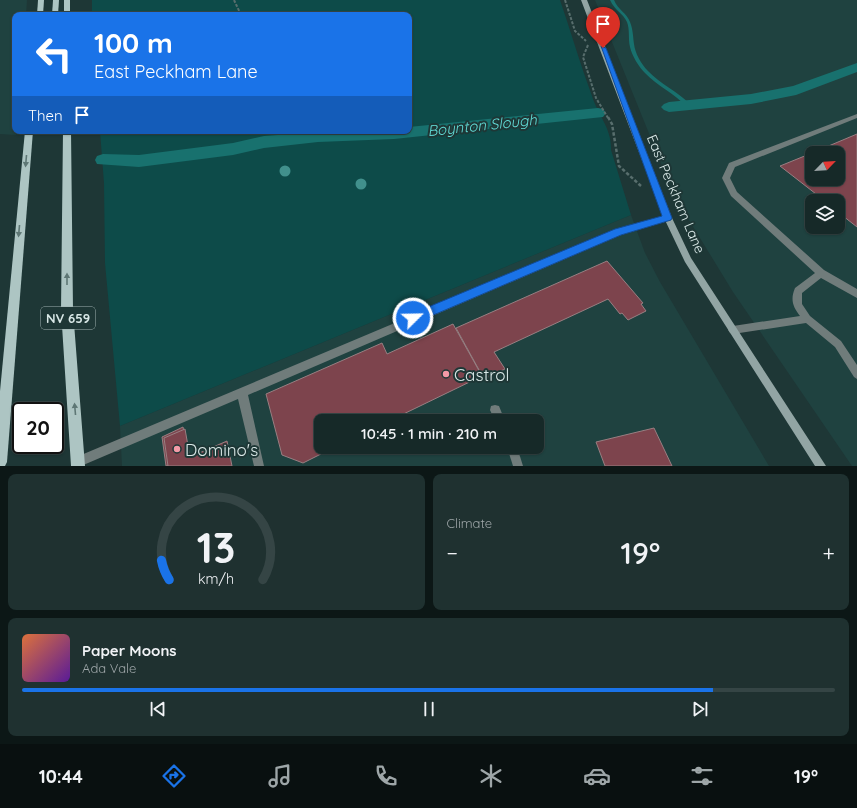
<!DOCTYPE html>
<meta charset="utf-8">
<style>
:root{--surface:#162928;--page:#1f3130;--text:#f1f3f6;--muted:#9ea6a8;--line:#354545;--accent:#1a73e8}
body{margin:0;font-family:Quicksand,sans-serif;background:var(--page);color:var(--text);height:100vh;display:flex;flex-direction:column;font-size:15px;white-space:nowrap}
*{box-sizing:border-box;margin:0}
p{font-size:13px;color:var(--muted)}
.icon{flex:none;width:22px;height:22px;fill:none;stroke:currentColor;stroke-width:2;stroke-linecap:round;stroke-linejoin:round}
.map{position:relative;height:466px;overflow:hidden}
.side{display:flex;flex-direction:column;gap:8px;padding:8px;background:#0c1716;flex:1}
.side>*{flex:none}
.guide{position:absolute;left:12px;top:12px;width:400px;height:122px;border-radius:8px;box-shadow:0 1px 3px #0004,0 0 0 1px var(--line);background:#1a73e8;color:#fff;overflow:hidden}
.needle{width:26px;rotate:65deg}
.tools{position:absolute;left:805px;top:146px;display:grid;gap:8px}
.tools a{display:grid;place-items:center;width:40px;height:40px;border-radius:8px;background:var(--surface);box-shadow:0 1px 3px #0004,0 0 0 1px var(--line);font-size:20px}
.speed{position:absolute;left:12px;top:402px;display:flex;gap:8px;font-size:20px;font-weight:700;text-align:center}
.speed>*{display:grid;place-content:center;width:52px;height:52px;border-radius:50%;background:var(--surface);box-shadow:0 1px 3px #0004,0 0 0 1px var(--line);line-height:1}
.speed .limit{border:2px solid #111;border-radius:6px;background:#fff;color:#111}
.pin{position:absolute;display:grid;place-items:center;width:34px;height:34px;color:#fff;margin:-41px -17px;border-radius:50% 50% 50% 0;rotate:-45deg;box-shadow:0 0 4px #0007}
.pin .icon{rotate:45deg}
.me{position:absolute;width:44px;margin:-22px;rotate:67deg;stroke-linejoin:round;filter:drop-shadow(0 0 3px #0008)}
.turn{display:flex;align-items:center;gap:14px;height:84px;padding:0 16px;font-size:18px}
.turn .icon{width:52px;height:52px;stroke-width:2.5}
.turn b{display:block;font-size:28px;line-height:34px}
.then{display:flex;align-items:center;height:38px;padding:0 16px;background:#0003;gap:8px;font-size:15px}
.big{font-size:30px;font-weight:600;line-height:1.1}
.side .tile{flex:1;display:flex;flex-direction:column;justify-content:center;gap:6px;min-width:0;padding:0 14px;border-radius:8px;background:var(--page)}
.side .dial{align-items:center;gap:0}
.dial svg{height:104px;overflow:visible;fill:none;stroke:var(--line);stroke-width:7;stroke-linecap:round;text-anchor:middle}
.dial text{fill:var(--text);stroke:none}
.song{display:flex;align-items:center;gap:12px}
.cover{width:48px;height:48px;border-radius:6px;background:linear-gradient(135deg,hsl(20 70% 55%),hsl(270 70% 35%))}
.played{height:4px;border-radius:2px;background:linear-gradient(90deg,var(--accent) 85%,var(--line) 85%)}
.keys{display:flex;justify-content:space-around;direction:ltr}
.heat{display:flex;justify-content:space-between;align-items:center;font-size:22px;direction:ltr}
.side .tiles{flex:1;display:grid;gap:8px;grid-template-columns:1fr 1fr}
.tile:last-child{grid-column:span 2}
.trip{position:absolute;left:314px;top:414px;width:230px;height:40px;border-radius:8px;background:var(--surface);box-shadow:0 1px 3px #0004,0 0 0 1px var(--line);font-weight:600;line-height:40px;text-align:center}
.tabs{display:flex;height:64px;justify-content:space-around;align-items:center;background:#091010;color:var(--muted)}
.tabs .icon{width:28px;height:28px}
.tabs .current{color:var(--accent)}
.tabs b{font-size:18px;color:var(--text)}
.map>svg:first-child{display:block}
.built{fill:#1f4240;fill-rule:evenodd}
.green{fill:#0d4b49}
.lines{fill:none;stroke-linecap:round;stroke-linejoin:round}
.stream{fill:#18716e;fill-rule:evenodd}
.canal{fill:#18716e;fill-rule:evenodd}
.building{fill:#7d444d;stroke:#987f82}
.path-far1{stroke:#586e6d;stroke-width:2;stroke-dasharray:3 1.5;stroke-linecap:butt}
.path{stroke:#586e6d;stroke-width:2.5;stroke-dasharray:3.5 2;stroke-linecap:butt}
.lane{fill:#707c7b;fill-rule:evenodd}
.secondary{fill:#92a5a4;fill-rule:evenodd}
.primary{fill:#adc5c3;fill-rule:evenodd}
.tree{fill:#41908c}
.oneway{fill:#5e7775}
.route{fill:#1a73e8;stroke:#114b97}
.poi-dot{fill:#f39aa7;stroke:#1e3736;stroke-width:1.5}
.labels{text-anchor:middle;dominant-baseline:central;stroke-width:4;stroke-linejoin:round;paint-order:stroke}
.shield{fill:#1e3736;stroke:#a1b3b2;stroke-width:1}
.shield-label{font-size:13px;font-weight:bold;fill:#d9e8e7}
.street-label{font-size:14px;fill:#d9e8e7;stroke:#1e3736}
.water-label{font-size:15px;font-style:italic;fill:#61dbd6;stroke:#1e3736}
.near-poi-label{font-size:17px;fill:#d9e8e7;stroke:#1e3736;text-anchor:start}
</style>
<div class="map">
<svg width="857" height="466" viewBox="0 0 857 466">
<rect width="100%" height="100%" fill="#1e3736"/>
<!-- built -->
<g class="built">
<polygon points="0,0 27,0 26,15 15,15 16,135 0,134"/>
<path d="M 595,0 L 857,0 L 857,466 L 852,466 L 733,292 L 689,220 L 663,168 ZM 812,153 L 838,153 L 838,179 L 812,179 ZM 812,201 L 838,201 L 838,227 L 812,227 Z"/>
<path d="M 631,215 L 645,253 L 660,282 L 769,466 L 122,466 L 120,426 ZM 321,421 L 537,421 L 537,447 L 321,447 Z"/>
</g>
<!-- green -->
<path class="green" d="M 92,0 L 560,0 C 571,32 580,64 592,96 C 598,115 612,129 611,150 L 631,215 L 120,426 L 105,263 L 104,183 L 100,131 L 409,131 L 409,15 L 92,15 Z"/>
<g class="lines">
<!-- stream -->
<path class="stream" d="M 610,0 L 614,0 C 618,10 627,13 630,22 C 633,29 633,37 634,44 C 635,53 641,64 648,71 C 660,84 677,91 690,104 L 690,106 L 686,106 C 674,93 657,86 645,73 C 639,67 632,56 630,47 C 628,38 630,30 627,22 C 623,13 615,11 610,0 Z"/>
<!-- canal -->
<g class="canal">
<polygon points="857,63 857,72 796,95 751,104 669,112 664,110 661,107 664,104 669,102 751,94 793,86"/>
<polygon points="598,108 603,109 606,113 603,117 394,139 318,142 264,148 233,155 139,167 97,164 95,160 97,156 103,154 139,155 233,143 264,136 318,132 409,131 409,127"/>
</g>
</g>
<!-- building -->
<g class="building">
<polygon points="857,134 857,227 838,212 838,201 825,201 780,166 812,153 812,179 838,179 838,153 812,153"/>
<polygon points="607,261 643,303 641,304 646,311 628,320 622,313 620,314 608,299 494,352 505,369 484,379 456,328"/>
<polygon points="453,324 482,376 389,421 321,421 321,447 335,447 303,463 282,455 266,394 382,343 387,354"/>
<polygon points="183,427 189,457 166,466 162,437"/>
<polygon points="654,428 672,466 605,466 596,442"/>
<polygon points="185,429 190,457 227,441 232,466 168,466 164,438"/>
</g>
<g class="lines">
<!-- path-far1 -->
<g class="path-far1">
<polyline points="234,0 241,15"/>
<polyline points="565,0 575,31 586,41"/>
<polyline points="588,45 583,57 596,98 608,118"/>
</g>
<!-- path -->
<polyline class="path" points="608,117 612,124 619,166 641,186"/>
<!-- lane -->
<g class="lane">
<path d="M 857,114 L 857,118 L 735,167 L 730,178 L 737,192 L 824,270 L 857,289 L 857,298 L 821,278 L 802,293 L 802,304 L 810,316 L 841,341 L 857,365 L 857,379 L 854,377 L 835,347 L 806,323 L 733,334 L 730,333 L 728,330 L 730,327 L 733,326 L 800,316 C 793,307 790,300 795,288 L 815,273 L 731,196 L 722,178 L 729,163 Z"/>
<polygon points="668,215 672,218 671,220 621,235 248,395 264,466 254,466 238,399 81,466 74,466 73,462 74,458 616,230"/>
<polygon points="495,405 499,406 505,421 495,421 490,410 491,406"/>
<polygon points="507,447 517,447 523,466 513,466"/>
</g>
<!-- secondary -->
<polygon class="secondary" points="581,0 587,0 672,218 691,258 826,466 815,466 685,262 664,218"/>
<!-- primary -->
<g class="primary">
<polygon points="38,0 44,0 43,15 37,15"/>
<polygon points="53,0 59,0 58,15 52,15"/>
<rect x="64" y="0" width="6" height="15"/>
<polygon points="25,131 33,131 7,462 5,466 0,466 0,391"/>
<polygon points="63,131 71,131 73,310 85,466 71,466 61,310"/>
</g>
</g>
<!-- trees -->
<g class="tree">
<circle cx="285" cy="171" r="5.5"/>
<circle cx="361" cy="184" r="5.5"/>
</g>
<!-- one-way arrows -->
<defs><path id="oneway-solid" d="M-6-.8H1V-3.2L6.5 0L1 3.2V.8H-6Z"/></defs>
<g class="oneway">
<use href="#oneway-solid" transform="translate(26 161) rotate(95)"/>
<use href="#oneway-solid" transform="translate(19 231) rotate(95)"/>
<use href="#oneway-solid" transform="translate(67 279) rotate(-90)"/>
<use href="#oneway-solid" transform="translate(75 409) rotate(-95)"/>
</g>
<!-- route -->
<polygon class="route" points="601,46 606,48 672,218 671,220 621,235 417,322 409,322 408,318 409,315 615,229 662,216"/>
<!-- markers -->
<g class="poi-dot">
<circle cx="446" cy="374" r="4"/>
<circle cx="177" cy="449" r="4"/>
</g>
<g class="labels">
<!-- shield labels -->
<rect class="shield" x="41" y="307" width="54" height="22" rx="3"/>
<g class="shield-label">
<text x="68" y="318">NV 659</text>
</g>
<!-- street labels -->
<g class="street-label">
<text transform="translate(676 194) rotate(67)">East Peckham Lane</text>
</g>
<!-- water labels -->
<g class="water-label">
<text transform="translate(482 125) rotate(-6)">Boynton Slough</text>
</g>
<!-- near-poi labels -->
<g class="near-poi-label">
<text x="454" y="374">Castrol</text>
<text x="185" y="449">Domino's</text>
</g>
</g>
</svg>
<div class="tools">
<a><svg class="needle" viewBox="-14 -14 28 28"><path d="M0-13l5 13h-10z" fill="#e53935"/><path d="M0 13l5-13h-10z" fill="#9ea6a8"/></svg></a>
<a><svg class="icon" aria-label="layers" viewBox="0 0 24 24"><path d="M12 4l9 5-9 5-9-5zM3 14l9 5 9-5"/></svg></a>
</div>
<div class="speed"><div class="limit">20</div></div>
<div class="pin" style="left:603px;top:48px;background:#d93025"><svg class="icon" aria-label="arrive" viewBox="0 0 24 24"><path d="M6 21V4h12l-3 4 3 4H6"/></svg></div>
<svg class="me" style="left:413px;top:318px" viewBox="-20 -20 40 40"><circle r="17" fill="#1a73e8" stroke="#fff" stroke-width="3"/><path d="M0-11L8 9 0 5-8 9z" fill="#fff"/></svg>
<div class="trip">10:45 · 1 min · 210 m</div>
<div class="guide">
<div class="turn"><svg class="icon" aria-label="left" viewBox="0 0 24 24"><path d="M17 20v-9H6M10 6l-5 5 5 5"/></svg><div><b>100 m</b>East Peckham Lane</div></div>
<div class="then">Then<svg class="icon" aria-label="arrive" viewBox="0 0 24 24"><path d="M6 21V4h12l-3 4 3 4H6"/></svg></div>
</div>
</div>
<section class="side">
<div class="tiles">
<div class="tile dial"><svg viewBox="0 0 100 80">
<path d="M14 69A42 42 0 1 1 86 69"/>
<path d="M14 69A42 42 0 0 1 8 54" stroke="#1a73e8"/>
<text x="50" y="56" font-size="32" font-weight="700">13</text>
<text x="50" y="72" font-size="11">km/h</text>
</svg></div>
<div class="tile"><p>Climate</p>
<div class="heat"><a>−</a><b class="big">19°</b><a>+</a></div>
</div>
<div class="tile">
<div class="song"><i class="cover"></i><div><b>Paper Moons</b><p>Ada Vale</p></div></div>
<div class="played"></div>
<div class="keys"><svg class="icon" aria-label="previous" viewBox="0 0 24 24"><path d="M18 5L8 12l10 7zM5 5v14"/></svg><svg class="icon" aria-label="pause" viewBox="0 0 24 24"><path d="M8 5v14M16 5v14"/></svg><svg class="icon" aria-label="next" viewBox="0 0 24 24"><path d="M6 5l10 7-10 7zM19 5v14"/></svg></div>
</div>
</div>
</section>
<nav class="tabs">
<b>10:44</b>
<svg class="icon current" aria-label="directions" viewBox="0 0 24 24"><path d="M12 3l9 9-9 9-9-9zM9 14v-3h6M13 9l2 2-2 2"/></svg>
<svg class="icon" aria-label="music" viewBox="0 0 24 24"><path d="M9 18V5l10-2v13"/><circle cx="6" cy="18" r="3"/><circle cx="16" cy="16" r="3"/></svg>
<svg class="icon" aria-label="phone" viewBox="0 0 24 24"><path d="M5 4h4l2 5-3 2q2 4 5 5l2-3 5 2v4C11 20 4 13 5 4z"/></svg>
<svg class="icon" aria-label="climate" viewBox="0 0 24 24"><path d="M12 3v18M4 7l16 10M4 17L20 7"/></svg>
<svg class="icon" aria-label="car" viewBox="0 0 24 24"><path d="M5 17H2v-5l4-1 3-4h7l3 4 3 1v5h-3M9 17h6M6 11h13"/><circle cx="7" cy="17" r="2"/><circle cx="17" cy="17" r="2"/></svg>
<svg class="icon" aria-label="filters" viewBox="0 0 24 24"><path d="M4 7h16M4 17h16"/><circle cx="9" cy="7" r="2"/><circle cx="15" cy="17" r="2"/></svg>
<b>19°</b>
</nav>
